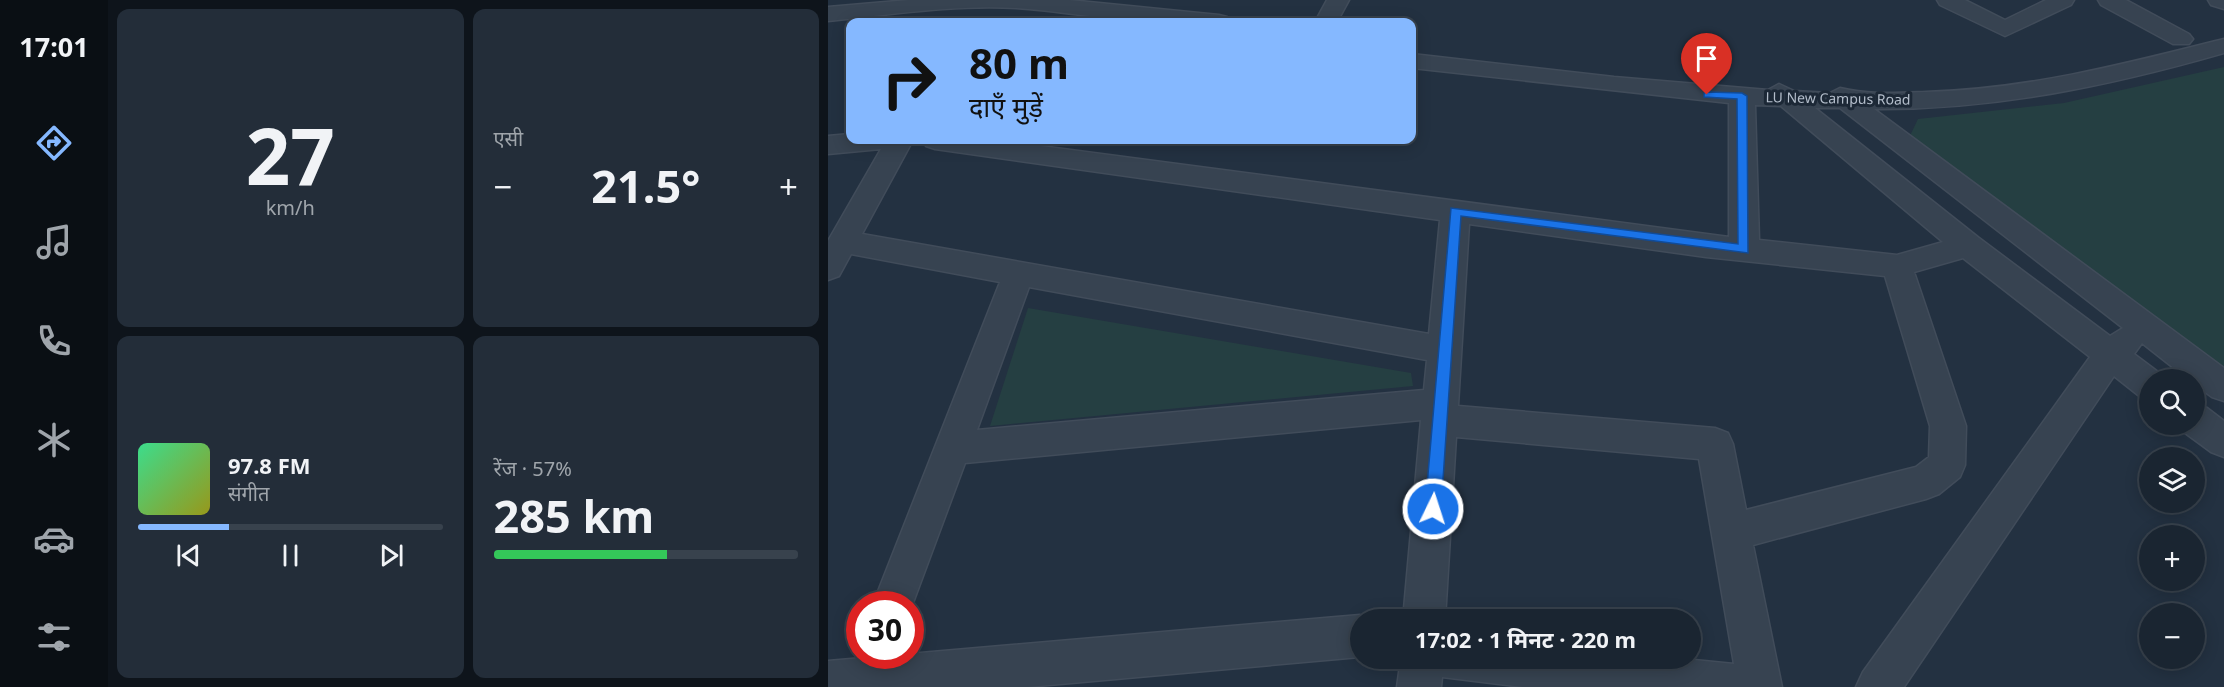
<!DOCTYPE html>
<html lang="hi">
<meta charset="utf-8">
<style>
:root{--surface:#1a2531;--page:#232d39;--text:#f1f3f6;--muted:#9fa5ab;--line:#38424d;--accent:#85b8ff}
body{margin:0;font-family:"Noto Sans","Noto Sans Devanagari",sans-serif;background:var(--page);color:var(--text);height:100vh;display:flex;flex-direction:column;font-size:22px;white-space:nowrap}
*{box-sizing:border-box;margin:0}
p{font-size:20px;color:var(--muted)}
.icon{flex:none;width:33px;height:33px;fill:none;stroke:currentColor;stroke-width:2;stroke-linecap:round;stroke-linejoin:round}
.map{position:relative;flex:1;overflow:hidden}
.panel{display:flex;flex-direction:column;gap:9px;padding:9px;background:#0e141b;width:720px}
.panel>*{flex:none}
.banner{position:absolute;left:18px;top:18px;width:570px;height:126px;border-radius:12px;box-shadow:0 3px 15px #0003,0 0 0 2px var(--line);background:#85b8ff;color:#111;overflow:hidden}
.controls{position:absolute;left:1311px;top:369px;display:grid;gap:12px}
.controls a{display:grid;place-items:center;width:66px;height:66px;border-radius:50%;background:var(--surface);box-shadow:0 3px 15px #0003,0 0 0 2px var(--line);font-size:30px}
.speed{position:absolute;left:18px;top:591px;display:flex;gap:12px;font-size:30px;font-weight:700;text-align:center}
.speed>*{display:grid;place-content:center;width:78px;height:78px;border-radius:50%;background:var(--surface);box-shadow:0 3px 15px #0003,0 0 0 2px var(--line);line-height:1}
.speed .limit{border:9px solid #d22;background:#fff;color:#111}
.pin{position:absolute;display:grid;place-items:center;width:51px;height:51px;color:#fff;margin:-62px -26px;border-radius:50% 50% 50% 0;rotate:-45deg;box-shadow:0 0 6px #0007}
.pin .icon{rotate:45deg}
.me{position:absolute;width:66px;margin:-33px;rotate:4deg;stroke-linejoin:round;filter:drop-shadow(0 0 4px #0008)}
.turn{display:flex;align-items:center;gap:21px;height:126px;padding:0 24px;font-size:27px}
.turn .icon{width:78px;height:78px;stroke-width:2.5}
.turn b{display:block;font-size:42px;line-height:51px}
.big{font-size:45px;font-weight:700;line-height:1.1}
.panel .tile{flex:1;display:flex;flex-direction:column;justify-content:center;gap:9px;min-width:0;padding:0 21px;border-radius:12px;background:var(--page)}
.panel .dial{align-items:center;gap:0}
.dial b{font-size:78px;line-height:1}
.song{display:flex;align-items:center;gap:18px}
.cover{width:72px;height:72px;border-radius:9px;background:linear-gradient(135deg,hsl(150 70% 55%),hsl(60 70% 35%))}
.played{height:6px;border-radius:3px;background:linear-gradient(90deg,var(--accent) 30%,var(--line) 30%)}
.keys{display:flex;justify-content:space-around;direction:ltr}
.heat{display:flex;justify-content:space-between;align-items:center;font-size:33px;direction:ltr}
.charge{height:9px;border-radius:4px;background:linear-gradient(90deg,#34c759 57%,var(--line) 0)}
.panel .tiles{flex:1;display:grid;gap:9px;grid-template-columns:repeat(2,1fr)}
.trip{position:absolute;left:522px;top:609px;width:351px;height:60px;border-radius:30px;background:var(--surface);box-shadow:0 3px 15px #0003,0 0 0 2px var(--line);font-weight:700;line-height:60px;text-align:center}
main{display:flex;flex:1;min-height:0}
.dock{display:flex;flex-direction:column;width:108px;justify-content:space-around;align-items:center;background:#0a0f14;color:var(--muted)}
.dock .icon{width:42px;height:42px}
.dock .current{color:var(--accent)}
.dock b{font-size:27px;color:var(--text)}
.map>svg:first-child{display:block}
.green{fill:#253f42}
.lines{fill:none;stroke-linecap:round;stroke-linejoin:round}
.minor-casing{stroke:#414c5a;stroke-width:3}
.minor{fill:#374351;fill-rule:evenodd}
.route{fill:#1a73e8;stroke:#114b97;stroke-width:1.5}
.labels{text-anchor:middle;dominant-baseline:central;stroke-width:6;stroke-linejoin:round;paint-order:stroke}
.far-street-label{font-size:14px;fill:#b4becb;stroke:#1c2836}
</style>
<main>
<nav class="dock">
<b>17:01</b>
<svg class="icon current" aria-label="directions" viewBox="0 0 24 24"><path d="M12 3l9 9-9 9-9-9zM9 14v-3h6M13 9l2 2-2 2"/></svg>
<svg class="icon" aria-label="music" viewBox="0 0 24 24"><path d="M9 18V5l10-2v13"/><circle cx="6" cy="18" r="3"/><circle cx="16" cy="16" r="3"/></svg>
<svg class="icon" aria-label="phone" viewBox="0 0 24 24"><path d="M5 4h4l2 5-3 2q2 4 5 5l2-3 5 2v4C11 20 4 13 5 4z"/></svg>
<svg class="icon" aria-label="climate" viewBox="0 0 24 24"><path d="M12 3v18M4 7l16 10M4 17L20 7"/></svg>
<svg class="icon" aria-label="car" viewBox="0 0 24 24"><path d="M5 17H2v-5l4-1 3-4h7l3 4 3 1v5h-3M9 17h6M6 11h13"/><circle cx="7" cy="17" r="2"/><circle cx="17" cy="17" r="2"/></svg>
<svg class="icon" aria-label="filters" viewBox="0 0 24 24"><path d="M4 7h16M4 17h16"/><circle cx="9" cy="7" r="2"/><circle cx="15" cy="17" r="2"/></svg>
</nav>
<section class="panel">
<div class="tiles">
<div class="tile dial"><b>27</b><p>km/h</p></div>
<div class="tile"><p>एसी</p>
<div class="heat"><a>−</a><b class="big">21.5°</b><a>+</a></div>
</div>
<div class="tile">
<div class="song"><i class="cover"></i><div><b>97.8 FM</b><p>संगीत</p></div></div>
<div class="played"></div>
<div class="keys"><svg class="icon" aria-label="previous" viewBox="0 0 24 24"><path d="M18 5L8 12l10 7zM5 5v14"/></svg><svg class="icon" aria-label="pause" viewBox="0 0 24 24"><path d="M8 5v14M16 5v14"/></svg><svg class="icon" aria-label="next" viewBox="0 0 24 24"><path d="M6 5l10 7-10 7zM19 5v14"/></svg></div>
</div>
<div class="tile"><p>रेंज · 57%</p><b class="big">285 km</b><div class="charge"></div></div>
</div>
</section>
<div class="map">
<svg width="1396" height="687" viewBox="0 0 1396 687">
<rect width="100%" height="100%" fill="#233141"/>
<!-- green -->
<g class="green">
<polygon points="1396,67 1396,375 1080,140 1090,119 1236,103"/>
<polygon points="200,308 583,373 585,386 162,426"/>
</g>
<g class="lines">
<defs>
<g id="minor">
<path d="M 81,0 L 241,0 L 391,15 L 399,17 L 402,22 C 332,30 258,13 188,8 C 129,4 59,15 0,21 L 0,7 Z"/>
<polygon points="499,0 521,0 509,22 487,22"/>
<polygon points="1109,0 1137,0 1177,20 1218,0 1246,0 1243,5 1177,36 1112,5"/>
<polygon points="1270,0 1298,0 1361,34 1365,39 1361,44 1345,44 1273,5"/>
<polygon points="1380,0 1396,0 1396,9 1383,5"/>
<path d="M 1396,39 L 1396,53 C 1281,86 1166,110 1046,109 L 1396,368 L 1396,401 L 1384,397 L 1366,384 L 1366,380 L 1361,380 L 1314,343 L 1306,354 L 1334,375 L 1336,380 L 1322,380 L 1322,399 L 1310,395 L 1286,376 L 1076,687 L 1028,687 L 1035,672 L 1262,357 L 1135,258 L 1086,272 L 1138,426 L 1137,465 L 1132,477 L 1111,494 L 1098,499 L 925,545 L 954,687 L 695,687 L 614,677 L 613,687 L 569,687 L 573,658 L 846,658 L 906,664 L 871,459 L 628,437 L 617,620 L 575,620 L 593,420 L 137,463 L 82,611 L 82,604 L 45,604 L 172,282 L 23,254 L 11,276 L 0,280 L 0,241 L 53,149 L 0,154 L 0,136 L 22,134 L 22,140 L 85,140 L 34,234 L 601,334 L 612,220 L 107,149 L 98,146 L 94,140 L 168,140 L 901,237 L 901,103 L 584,68 L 584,54 L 786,77 L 940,90 L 951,84 L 966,91 L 1002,93 L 1012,88 C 1040,95 1069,93 1098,92 C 1201,89 1297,64 1396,39 ZM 927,105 L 953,106 L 1115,242 L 1069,255 L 931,240 ZM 987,108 L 1012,108 L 1295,328 L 1282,336 L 1151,238 ZM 641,224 L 878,257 L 1057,276 L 1102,426 L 1101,457 L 1088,467 L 918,510 L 905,444 L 900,433 L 887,428 L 630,406 ZM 201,287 L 599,360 L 596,390 L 149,430 Z"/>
<polygon points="1366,404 1379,408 1396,421 1396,457 1383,452 1353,430 1351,424 1366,424"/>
<polygon points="532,615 543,620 532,620 532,657 199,687 0,687 0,661"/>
</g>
</defs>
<!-- minor casing -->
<use href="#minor" class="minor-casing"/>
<!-- minor -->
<use href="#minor" class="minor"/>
</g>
<!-- route -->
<polygon class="route" points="879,92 914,93 919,96 920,253 633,216 613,509 610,514 605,516 599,514 597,509 623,208 910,244 909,99 876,97 876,93"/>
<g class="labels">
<!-- far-street labels -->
<g class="far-street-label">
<text transform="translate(1010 98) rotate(1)">LU New Campus Road</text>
</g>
</g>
</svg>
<div class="controls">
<a><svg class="icon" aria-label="search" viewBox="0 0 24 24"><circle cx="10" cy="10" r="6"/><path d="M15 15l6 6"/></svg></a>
<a><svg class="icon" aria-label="layers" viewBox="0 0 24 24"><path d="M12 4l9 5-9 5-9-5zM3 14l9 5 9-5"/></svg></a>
<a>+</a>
<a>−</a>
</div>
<div class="speed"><div class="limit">30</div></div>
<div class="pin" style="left:879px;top:95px;background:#d93025"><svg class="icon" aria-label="arrive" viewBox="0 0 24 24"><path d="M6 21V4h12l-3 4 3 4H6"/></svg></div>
<svg class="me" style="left:605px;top:509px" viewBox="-20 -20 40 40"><circle r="17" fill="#1a73e8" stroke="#fff" stroke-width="3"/><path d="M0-11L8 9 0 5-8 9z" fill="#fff"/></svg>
<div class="trip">17:02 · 1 मिनट · 220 m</div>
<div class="banner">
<div class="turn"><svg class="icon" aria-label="right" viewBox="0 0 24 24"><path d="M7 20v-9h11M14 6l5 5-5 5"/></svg><div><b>80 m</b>दाएँ मुड़ें</div></div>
</div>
</div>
</main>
